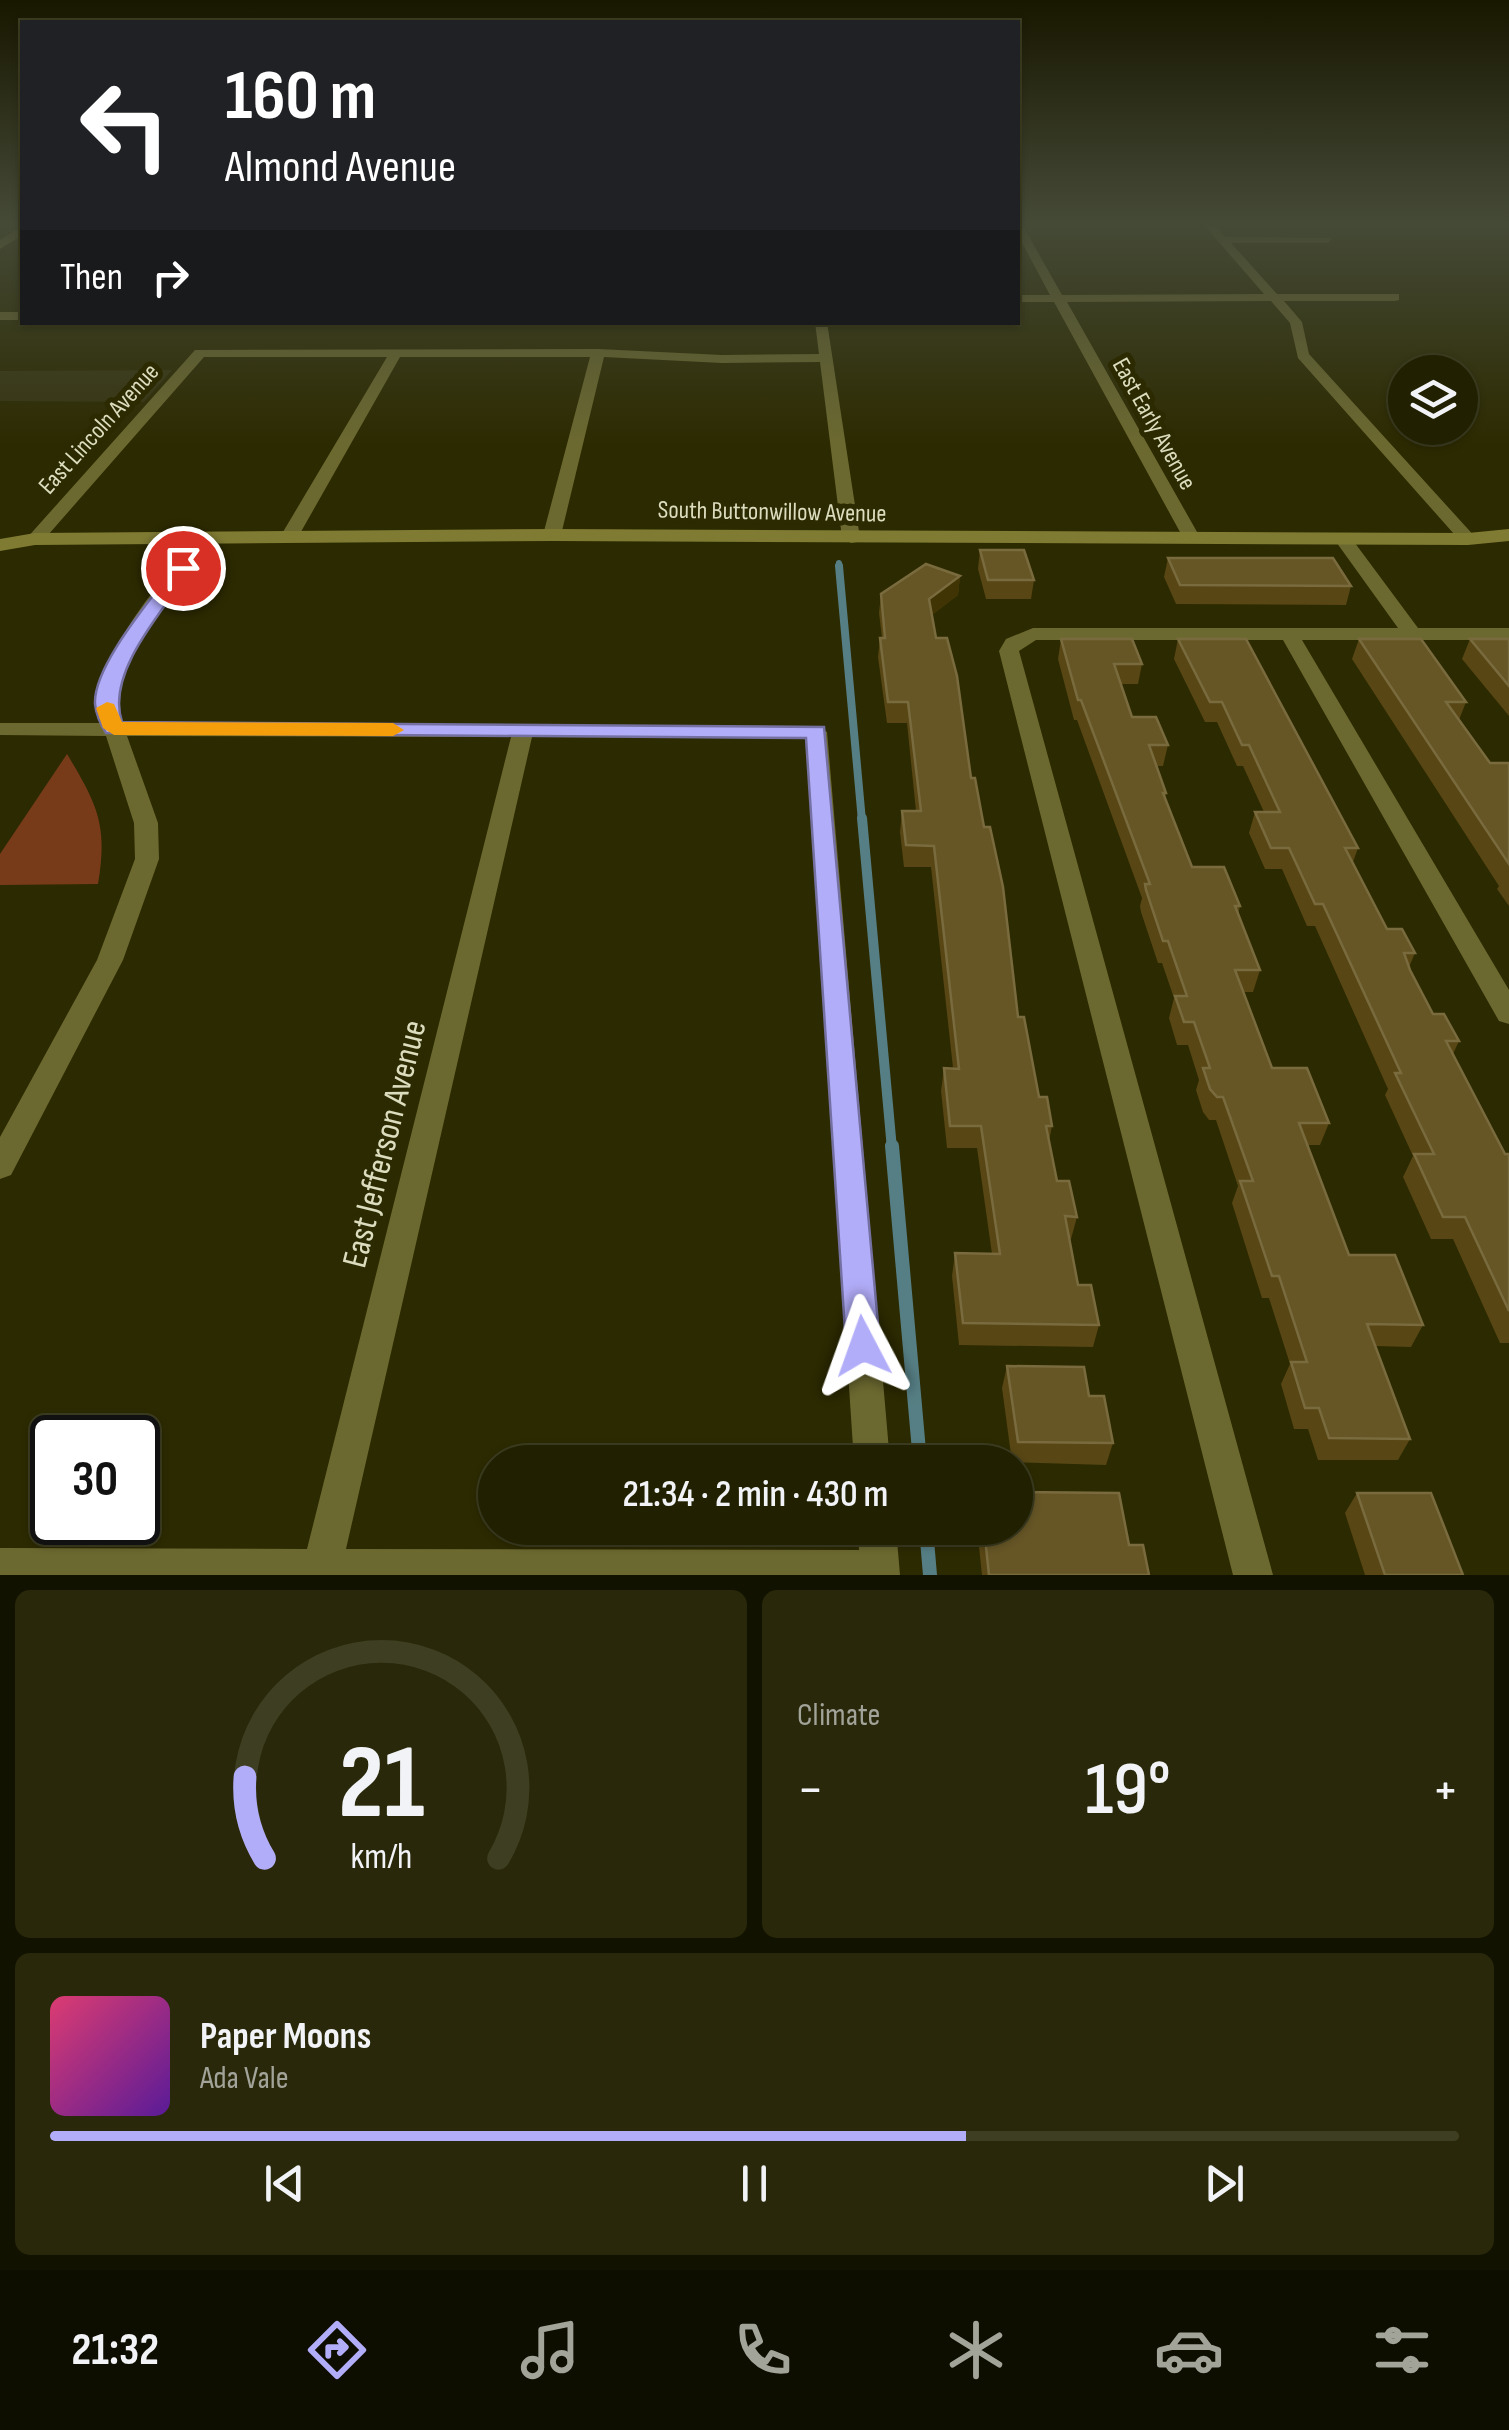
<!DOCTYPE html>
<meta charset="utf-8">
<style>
:root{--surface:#212000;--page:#29280a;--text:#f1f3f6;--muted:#a2a399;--line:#3e3e22;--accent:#b2adf9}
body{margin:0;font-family:"Sofia Sans Condensed",sans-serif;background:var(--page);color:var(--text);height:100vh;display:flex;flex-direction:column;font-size:38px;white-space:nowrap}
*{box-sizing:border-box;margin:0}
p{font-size:32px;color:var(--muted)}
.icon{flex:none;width:55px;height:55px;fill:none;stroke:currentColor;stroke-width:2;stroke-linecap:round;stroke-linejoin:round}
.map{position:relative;height:1575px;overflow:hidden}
.side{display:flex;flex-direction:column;gap:15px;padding:15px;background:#121200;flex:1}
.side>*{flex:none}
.banner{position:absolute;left:20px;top:20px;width:1000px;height:305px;border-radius:0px;box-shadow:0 2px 8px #0004,0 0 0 2px var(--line);background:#202124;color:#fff;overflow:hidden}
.controls{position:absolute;left:1388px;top:355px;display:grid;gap:20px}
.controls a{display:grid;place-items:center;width:90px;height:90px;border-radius:50%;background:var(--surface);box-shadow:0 2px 8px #0004,0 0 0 2px var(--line);font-size:50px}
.speed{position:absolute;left:30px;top:1415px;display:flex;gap:20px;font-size:50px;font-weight:700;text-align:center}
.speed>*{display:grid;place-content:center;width:130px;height:130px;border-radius:50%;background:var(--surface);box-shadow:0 2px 8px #0004,0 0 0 2px var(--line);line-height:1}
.speed .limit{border:5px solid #111;border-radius:15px;background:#fff;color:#111}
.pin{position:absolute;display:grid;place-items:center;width:85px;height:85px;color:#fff;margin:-42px;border:5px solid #fff;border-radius:50%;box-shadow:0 2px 10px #0007}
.me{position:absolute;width:110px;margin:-55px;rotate:356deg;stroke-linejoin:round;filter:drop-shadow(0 0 8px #0008)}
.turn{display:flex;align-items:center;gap:35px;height:210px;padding:0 40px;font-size:45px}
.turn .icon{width:130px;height:130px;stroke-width:2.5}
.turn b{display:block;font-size:70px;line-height:85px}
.then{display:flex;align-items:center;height:95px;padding:0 40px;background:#0003;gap:20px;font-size:38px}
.big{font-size:75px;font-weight:600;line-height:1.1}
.side .card{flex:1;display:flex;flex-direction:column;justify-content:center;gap:15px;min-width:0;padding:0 35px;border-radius:15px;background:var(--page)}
.side .dial{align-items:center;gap:0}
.dial svg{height:260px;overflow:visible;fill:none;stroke:var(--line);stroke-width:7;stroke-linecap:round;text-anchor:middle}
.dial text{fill:var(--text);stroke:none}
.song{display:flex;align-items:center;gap:30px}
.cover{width:120px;height:120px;border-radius:15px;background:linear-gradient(135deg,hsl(340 70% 55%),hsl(270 70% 35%))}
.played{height:10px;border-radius:5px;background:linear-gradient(90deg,var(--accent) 65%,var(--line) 65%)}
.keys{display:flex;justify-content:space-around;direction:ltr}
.heat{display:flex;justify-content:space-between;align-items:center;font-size:55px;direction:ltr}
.side .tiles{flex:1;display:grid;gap:15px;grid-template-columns:1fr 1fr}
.card:last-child{grid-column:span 2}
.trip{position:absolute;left:478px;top:1445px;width:555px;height:100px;border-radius:50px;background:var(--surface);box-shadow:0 2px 8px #0004,0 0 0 2px var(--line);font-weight:600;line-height:100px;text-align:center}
.menu{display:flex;height:160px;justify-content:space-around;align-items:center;background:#0d0d00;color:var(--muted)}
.menu .icon{width:70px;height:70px}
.menu .active{color:var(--accent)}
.menu b{font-size:45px;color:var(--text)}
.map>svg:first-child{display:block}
.built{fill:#373512}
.green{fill:#783b1a}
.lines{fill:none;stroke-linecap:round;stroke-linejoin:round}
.stream-far3{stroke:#567f85;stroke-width:6}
.stream-far2{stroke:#567f85;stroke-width:8}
.stream-far1{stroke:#567f85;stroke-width:10}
.stream{stroke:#567f85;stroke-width:14}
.street{fill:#6c6930;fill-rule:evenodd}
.secondary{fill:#7f7b33;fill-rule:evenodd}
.wall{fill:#584614}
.shaded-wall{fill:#403404}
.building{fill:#665626;stroke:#796b3e;stroke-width:2.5}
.route{fill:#b2adf9;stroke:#7470a2;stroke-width:2.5}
.slow{fill:#f59e0b}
.labels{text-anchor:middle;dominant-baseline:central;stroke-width:10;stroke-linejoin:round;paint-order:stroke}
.far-street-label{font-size:25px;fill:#dcdcbe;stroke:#2c2a00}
.near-street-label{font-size:35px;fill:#dcdcbe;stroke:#2c2a00}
</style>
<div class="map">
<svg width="1509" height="1575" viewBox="0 0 1509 1575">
<rect width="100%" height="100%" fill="#2c2a00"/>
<!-- built -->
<polygon class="built" points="172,370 144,402 0,401 0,371"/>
<!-- green -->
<path class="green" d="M 67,754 C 97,804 108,825 98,884 L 0,885 L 0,854 Z"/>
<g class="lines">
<!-- stream-far3 -->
<polyline class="stream-far3" points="839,563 840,569"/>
<!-- stream-far2 -->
<polyline class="stream-far2" points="839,566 862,821"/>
<!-- stream-far1 -->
<polyline class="stream-far1" points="862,818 892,1149"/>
<!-- stream -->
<g class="stream">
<polyline points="892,1146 920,1462"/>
<polyline points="926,1528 930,1575"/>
</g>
<!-- street -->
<g class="street">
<polygon points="1018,225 1023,226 1062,295 1264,294 1204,225 1215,225 1225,237 1332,238 1328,243 1231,243 1277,294 1399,294 1399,300 1395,301 1284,301 1302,322 1309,354 1477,539 1474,543 1462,543 1298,358 1290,323 1271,301 1067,302 1201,539 1198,543 1186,543 1054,302 1018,302 1018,295 1050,295 1018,235"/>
<rect x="0" y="312" width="22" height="8"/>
<polygon points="815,322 827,322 860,538 857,542 851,543 842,538 820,362 722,363 604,357 561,535 558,539 546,539 543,535 590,357 400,357 298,537 289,542 280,537 387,357 204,357 41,543 29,543 26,539 195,350 598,349 722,355 819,354"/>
<path d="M 203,533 L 212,538 C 180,583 103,666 123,723 L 816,726 L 827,732 L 890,1462 L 854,1462 L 806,738 L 532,737 L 346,1549 L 859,1550 L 858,1528 L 896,1528 L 900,1575 L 0,1575 L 0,1548 L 307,1549 L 511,737 L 127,736 L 158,823 L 159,859 L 123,960 L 11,1175 L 0,1179 L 0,1137 L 97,960 L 135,859 L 134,823 L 106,736 L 0,735 L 0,723 L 102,723 C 83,666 164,580 197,534 Z"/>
<polygon points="1343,534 1349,535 1418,628 1509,628 1509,640 1302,640 1509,990 1509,1024 1499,1021 1283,640 1036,640 1019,651 1273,1575 1233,1575 999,651 1006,639 1033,628 1398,628 1334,539"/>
</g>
<!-- secondary -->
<g class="secondary">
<polygon points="22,226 22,235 0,249 0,240"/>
<polygon points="552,529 1468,533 1509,529 1509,541 1468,545 552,541 35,545 0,551 0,539 35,533"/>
</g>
</g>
<!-- wall -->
<g class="wall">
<polygon points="980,550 1034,580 1031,599 986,599 978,569"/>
<polygon points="1168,558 1351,586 1346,605 1176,604 1164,577"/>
<polygon points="960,576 958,595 932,615 936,638 971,778 1018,1017 1039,1097 1052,1126 1049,1141 1057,1181 1077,1217 1071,1239 1069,1239 1078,1285 1099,1325 1093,1347 959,1345 952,1276 955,1253 992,1254 977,1148 947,1148 941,1091 944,1068 953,1068 931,867 904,867 900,832 902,811 916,811 907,723 887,723 878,657 880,638 882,638 879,613 881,594"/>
<polygon points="1061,639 1142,664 1138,684 1121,684 1132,717 1168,745 1163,766 1157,766 1166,793 1165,799 1192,867 1240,906 1238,914 1260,970 1253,992 1244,992 1272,1068 1329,1123 1320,1145 1308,1145 1349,1255 1423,1325 1411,1347 1376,1346 1410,1439 1398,1460 1318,1460 1308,1429 1294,1429 1281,1384 1290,1364 1269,1298 1262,1298 1232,1203 1238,1186 1216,1120 1209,1120 1203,1112 1196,1090 1199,1080 1188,1045 1177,1045 1169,1018 1174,998 1162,963 1158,963 1141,912 1140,906 1142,898 1077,720 1074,720 1058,659"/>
<polygon points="1178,639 1358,848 1353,862 1387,929 1415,953 1409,967 1433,1014 1459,1041 1453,1054 1505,1154 1509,1154 1509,1343 1500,1343 1453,1239 1431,1239 1403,1177 1413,1156 1385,1095 1388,1089 1315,926 1307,926 1282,869 1265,869 1249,833 1255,812 1264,812 1243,766 1237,766 1217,722 1205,722 1174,659"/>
<polygon points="1359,639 1466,702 1459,720 1490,763 1509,763 1509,906 1497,889 1499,886 1352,659"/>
<polygon points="1470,639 1509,639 1509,716 1462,659"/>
<polygon points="1007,1366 1089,1396 1113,1443 1106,1465 1012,1462 1002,1388"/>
<polygon points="1357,1493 1463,1575 1365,1575 1345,1513"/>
<polygon points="977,1528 1015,1528 1129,1545 1149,1575 982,1575"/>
</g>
<!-- shaded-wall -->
<polygon class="shaded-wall" points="960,576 958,595 928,618 929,599"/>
<!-- building -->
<g class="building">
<polygon points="980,550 1024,550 1034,580 988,580"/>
<polygon points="1168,558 1333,558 1351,586 1180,585"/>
<polygon points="926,564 960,576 929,599 936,638 947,638 957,676 971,778 975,778 984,827 990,827 1003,887 1018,1017 1024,1017 1039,1097 1047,1097 1052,1126 1046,1126 1057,1181 1069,1181 1077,1217 1065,1216 1078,1285 1091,1285 1099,1325 963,1323 955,1253 1000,1254 981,1126 950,1126 944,1068 959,1069 934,846 906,845 902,811 921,811 908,702 888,702 880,638 885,638 881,594"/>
<polygon points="1061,639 1132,639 1142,664 1114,664 1132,717 1156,717 1168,745 1149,745 1166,793 1163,793 1192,867 1224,867 1240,906 1235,906 1260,970 1235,970 1272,1068 1307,1068 1329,1123 1299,1123 1349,1255 1395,1255 1423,1325 1367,1324 1410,1439 1329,1438 1319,1408 1305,1408 1291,1362 1307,1362 1279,1276 1272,1276 1240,1181 1253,1181 1223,1097 1217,1097 1210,1089 1203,1068 1210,1068 1194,1022 1184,1022 1175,996 1187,996 1168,941 1163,941 1146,890 1145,884 1150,884 1081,700 1078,700"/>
<polygon points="1178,639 1246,639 1358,848 1345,848 1387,929 1402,929 1415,953 1404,953 1410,970 1433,1014 1444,1014 1459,1041 1446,1041 1505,1154 1509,1154 1509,1311 1465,1217 1443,1217 1414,1154 1434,1154 1395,1073 1401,1073 1323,904 1315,904 1289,848 1271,848 1255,812 1280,812 1249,745 1242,745 1222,702 1210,702"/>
<polygon points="1359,639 1421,639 1466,702 1446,702 1490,763 1509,763 1509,864"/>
<polygon points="1470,639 1509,639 1509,686"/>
<polygon points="1007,1366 1084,1367 1089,1396 1104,1396 1113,1443 1018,1442"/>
<polygon points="1015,1492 1119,1493 1129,1545 1143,1545 1149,1575 989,1575 984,1528 1015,1528"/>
<polygon points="1357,1493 1431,1493 1463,1575 1385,1575"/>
</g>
<!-- sky -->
<linearGradient id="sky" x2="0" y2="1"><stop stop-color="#181700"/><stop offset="0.5" stop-color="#454a37"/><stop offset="1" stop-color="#454a37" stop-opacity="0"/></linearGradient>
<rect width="1509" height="446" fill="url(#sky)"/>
<!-- route -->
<path class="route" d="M 183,562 L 192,568 C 165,608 105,672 122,722 L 824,727 L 880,1346 L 875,1357 L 863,1362 L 851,1357 L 846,1346 L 806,738 L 106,733 C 101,725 96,713 95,704 C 93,665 154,596 177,564 Z"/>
<!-- slow -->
<polygon class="slow" points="107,702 114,704 122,722 393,723 404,730 393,736 114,735 103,728 96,708"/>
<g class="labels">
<!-- far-street labels -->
<g class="far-street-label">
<text transform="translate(1154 424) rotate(61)">East Early Avenue</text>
<text transform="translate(99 429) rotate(-48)">East Lincoln Avenue</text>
<text transform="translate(772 512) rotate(1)">South Buttonwillow Avenue</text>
</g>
<!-- near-street labels -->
<g class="near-street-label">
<text transform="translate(385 1144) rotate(-76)">East Jefferson Avenue</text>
</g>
</g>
</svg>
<div class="controls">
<a><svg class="icon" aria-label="layers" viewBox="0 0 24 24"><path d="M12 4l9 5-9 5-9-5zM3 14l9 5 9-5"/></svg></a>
</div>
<div class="speed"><div class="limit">30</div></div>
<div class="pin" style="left:183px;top:568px;background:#d93025"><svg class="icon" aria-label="arrive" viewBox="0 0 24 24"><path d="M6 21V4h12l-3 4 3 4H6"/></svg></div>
<svg class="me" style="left:863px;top:1346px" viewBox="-20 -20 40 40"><path d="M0-17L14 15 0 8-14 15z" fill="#b2adf9" stroke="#fff" stroke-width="4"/></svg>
<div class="trip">21:34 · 2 min · 430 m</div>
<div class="banner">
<div class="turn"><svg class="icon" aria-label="left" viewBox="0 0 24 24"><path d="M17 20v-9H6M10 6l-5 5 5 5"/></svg><div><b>160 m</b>Almond Avenue</div></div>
<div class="then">Then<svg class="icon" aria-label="right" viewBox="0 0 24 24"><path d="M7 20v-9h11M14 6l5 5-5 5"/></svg></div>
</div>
</div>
<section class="side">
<div class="tiles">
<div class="card dial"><svg viewBox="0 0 100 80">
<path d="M14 69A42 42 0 1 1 86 69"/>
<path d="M14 69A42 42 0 0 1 8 44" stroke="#b2adf9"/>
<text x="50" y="56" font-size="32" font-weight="700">21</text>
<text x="50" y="72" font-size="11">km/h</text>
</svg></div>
<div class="card"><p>Climate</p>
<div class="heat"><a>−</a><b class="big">19°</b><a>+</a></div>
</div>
<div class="card">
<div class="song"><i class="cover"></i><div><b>Paper Moons</b><p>Ada Vale</p></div></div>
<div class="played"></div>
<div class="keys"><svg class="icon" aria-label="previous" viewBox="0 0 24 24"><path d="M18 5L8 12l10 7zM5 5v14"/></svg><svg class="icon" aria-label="pause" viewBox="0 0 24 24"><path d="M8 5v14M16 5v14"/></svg><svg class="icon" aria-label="next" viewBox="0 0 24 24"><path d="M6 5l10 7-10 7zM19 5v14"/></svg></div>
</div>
</div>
</section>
<nav class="menu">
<b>21:32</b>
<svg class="icon active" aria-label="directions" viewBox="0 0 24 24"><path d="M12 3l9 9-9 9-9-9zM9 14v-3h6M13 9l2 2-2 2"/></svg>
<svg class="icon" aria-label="music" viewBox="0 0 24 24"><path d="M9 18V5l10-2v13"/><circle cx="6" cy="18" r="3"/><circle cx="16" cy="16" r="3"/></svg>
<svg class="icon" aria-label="phone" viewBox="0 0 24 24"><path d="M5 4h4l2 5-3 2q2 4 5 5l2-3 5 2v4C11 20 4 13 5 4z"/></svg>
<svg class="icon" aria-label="climate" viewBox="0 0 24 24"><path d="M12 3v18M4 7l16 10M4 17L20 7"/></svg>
<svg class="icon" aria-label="car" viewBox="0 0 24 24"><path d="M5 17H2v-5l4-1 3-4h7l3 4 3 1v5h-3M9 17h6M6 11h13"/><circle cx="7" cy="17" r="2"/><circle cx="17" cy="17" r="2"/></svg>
<svg class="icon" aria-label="filters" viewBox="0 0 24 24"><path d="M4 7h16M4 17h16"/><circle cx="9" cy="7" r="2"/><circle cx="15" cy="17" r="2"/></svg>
</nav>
